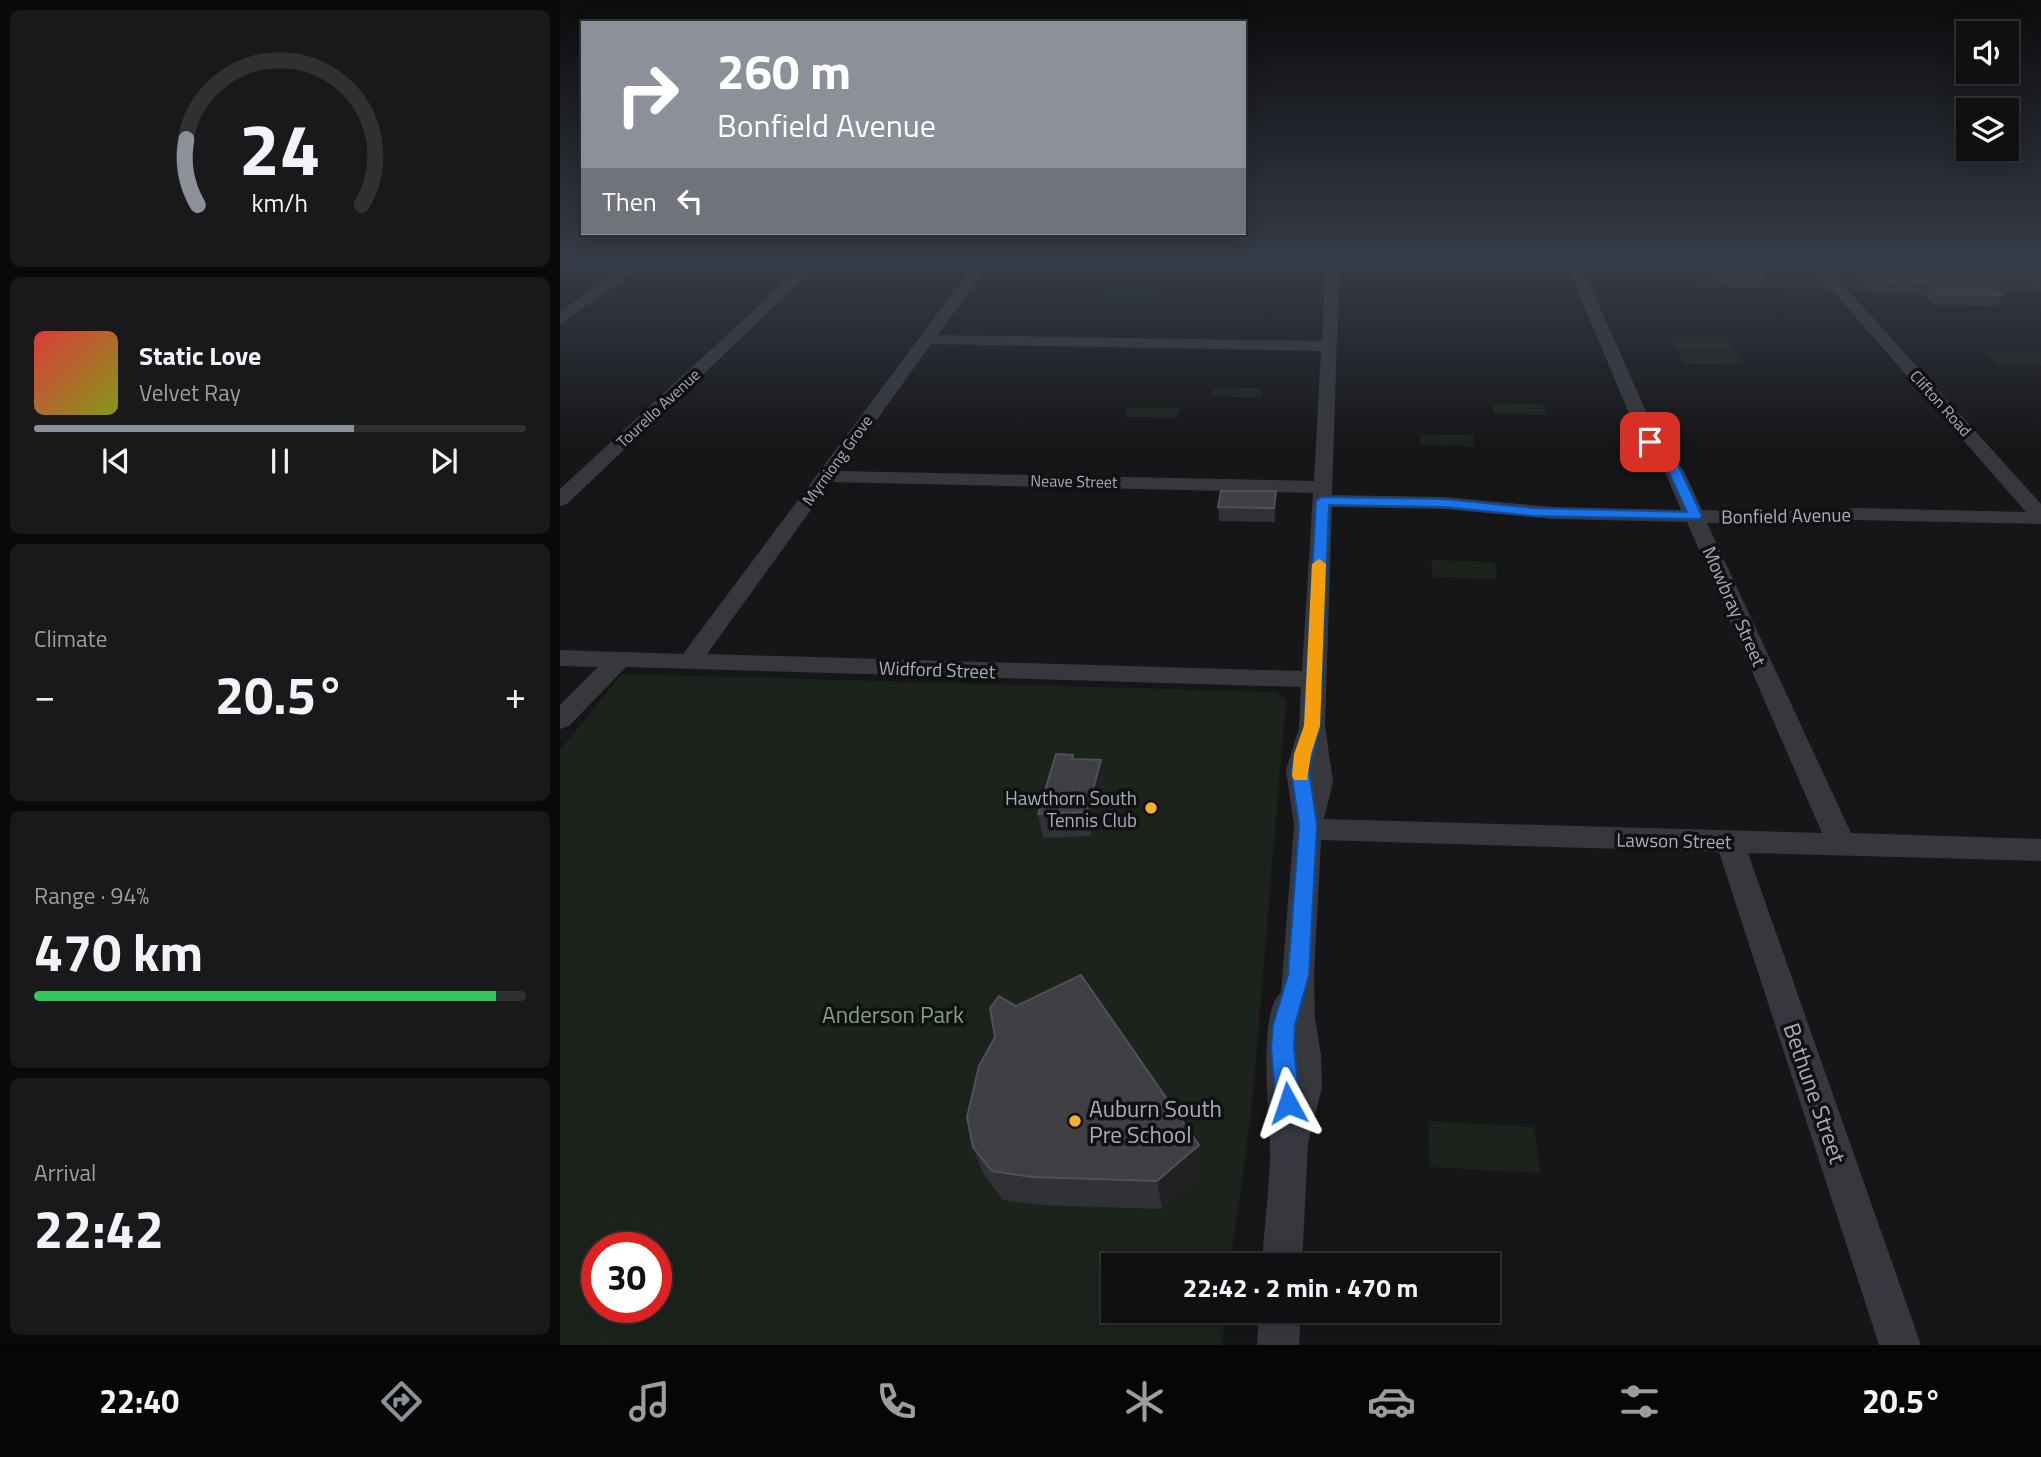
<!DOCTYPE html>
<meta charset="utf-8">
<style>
:root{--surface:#101012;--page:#19191b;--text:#f1f3f6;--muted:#9c9d9f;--line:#303032;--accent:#8c9099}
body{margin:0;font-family:"Titillium Web",sans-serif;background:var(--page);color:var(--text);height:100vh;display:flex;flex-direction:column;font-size:26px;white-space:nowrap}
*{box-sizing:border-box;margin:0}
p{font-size:23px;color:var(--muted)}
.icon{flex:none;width:38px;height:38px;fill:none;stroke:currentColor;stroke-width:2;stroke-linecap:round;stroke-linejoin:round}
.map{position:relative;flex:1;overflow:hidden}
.sheet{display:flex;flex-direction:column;gap:10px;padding:10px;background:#09090a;width:560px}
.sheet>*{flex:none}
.hud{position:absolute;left:21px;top:21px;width:665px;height:214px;border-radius:0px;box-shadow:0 4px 18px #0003,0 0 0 2px var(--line);background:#8c9099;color:#fff;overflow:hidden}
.buttons{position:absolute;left:1396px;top:21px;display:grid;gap:14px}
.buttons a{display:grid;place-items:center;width:63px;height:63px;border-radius:0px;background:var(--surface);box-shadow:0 4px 18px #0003,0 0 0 2px var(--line);font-size:35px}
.speed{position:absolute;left:21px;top:1232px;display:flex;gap:14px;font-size:35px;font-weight:700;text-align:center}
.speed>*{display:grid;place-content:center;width:91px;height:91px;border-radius:50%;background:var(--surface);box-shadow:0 4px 18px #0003,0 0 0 2px var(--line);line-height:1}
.speed .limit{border:10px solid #d22;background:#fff;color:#111}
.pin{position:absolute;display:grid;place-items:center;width:60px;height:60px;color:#fff;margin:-30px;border-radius:14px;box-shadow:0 4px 10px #0006}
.me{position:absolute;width:77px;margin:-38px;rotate:355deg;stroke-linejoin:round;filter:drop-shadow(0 0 5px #0008)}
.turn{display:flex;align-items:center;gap:24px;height:147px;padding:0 21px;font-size:32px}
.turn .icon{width:91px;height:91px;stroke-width:2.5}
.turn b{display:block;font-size:49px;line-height:60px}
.then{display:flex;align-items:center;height:66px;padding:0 21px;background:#0003;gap:14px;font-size:26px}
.big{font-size:52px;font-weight:700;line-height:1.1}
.sheet .widget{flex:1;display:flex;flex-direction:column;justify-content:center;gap:10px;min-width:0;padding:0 24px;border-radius:10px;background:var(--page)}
.sheet .dial{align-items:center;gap:0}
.dial svg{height:182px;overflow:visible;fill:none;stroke:var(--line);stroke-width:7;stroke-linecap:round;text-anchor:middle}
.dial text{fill:var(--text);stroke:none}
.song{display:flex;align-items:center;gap:21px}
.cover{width:84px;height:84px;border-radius:10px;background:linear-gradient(135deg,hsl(0 70% 55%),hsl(70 70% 35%))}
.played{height:7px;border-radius:4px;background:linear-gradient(90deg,var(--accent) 65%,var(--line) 65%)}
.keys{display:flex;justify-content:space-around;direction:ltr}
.heat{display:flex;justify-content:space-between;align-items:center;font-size:38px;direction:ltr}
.charge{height:10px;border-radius:5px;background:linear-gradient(90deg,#34c759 94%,var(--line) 0)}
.trip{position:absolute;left:541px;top:1253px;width:399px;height:70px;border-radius:0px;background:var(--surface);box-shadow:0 4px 18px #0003,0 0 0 2px var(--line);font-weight:700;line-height:70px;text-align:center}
.dock{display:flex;height:112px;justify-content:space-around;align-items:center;background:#060607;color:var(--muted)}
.dock .icon{width:49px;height:49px}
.dock .current{color:var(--accent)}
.dock b{font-size:32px;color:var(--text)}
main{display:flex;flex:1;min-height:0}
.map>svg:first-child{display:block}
.built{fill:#222225}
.green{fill:#1c231d;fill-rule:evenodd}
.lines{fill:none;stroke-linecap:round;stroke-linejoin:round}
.minor{fill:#37383d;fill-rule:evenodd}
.primary{fill:#53555c;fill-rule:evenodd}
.tram{stroke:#4a4c52;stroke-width:2}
.wall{fill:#323236}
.shaded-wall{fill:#212124}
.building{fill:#3f3f44;stroke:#4f5156;stroke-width:2}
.route{fill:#1a73e8;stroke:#114b97;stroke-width:2}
.slow{fill:#f59e0b}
.poi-dot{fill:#f2b134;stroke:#111113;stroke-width:2.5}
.labels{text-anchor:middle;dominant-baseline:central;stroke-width:7;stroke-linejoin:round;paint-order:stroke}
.far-street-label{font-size:16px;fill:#a8adb8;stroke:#111113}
.street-label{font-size:19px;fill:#a8adb8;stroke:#111113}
.poi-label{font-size:19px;fill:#a8adb8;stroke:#111113;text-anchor:end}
.near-park-label{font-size:23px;fill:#7fa381;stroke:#111113}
.near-street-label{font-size:23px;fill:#a8adb8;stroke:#111113}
.near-poi-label{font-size:23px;fill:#a8adb8;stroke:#111113;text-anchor:start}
</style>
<main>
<section class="sheet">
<div class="widget dial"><svg viewBox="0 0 100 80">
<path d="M14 69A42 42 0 1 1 86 69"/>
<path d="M14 69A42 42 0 0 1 9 40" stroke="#8c9099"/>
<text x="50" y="56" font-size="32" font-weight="700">24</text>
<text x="50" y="72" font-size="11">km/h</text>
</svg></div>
<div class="widget">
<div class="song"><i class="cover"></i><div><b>Static Love</b><p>Velvet Ray</p></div></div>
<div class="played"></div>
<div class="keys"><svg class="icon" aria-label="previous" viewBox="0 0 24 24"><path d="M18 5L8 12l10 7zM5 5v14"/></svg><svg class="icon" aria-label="pause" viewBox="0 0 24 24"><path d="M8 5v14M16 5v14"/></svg><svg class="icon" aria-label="next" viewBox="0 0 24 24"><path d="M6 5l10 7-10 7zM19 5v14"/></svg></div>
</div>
<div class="widget"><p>Climate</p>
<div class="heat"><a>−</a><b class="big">20.5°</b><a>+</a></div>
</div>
<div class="widget"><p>Range · 94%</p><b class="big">470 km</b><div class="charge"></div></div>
<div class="widget"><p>Arrival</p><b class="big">22:42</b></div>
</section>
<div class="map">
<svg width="1481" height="1345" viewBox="0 0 1481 1345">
<rect width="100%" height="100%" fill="#161618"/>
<!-- built -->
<polygon class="built" points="1117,258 1481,258 1481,292 1428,291 1443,305 1379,304 1367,293 1135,286"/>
<!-- green -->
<g class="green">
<polygon points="545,291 598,292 594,303 540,302"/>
<polygon points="1111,337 1168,338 1176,351 1117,350"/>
<polygon points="1117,351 1176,352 1184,365 1124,364"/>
<polygon points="1425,352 1481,353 1481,366 1439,365"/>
<polygon points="653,387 702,388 701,398 651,397"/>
<polygon points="932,403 983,404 986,415 934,414"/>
<polygon points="568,407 619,408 616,418 564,417"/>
<polygon points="860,434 913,435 914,447 860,445"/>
<polygon points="871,560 935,562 937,579 873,577"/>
<path d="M 62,674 L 716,692 L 726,699 L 691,1115 L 670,1265 L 553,1265 L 553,1311 L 666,1311 L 662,1345 L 0,1345 L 0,750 ZM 37,1248 L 96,1248 L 96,1307 L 37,1307 Z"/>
<polygon points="868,1121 974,1127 980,1173 870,1167"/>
</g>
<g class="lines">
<!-- minor -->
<g class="minor">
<polygon points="77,258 93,258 0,324 0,312"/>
<polygon points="250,258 265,258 7,504 0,506 0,489"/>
<path d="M 419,258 L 433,258 L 378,335 L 762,341 L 765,273 L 761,258 L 775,258 L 779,273 L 772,495 L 884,497 L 993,507 L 1121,510 L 1105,472 L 1081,442 L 1004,258 L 1018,258 L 1099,441 L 1124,471 L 1142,510 L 1202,512 L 1294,508 L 1466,512 L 1245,259 L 1259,258 L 1481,504 L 1481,524 L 1294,520 L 1202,524 L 1147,523 L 1291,833 L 1481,839 L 1481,861 L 1188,853 L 1361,1345 L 1319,1345 L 1159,852 L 761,840 L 754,975 L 755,1018 L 761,1055 L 762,1087 L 748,1143 L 742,1265 L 702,1265 C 704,1229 709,1193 710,1157 C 711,1125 696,1011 721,993 L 734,825 L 726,770 L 739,728 L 741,687 L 66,667 L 9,726 L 0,729 L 0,705 L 38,667 L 0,666 L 0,650 L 123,654 ZM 371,344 L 761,351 L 754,481 L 280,471 ZM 271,482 L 753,493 L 742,671 L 147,654 ZM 772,507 L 884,509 L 993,519 L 1127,522 L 1262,833 L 764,819 L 773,782 L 765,726 Z"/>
<polygon points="699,1311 741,1311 739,1345 697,1345"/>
</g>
<!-- primary -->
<polygon class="primary" points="1215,258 1369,258 1371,260 1367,264 1360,266 1225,264 1218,262"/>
<!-- tram -->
<polyline class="tram" points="1160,258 1327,261"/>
</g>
<!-- wall -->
<g class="wall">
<polygon points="1147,258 1189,258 1204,278 1201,287 1163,286 1146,263"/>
<polygon points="1310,258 1481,260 1481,285 1428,284 1442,295 1437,306 1374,305 1362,293 1315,293 1298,274 1301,264 1308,262"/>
<polygon points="716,491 716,505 715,522 659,521 658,507"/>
<polygon points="514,759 545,783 531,836 483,838 478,814"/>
<polygon points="435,1037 642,1174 602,1209 481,1205 443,1200 424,1175 413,1147"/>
</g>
<!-- shaded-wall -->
<g class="shaded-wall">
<polygon points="716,491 716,505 715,522 714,508"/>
<polygon points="541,760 545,783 531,836 527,812"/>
<polygon points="639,1145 642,1174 602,1209 597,1181"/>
</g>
<!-- building -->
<g class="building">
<polygon points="1151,258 1189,258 1204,278 1165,277"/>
<polygon points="1311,258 1481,260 1481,274 1415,273 1442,295 1378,294 1366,282 1319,281 1301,264 1314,261"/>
<polygon points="661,491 716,491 714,508 658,507"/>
<polygon points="496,754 513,755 512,759 541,760 527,812 478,814"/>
<polygon points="521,975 639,1145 597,1181 472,1177 432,1171 413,1147 407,1117 419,1066 435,1037 430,1008 439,996 456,1006"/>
</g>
<!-- sky -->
<linearGradient id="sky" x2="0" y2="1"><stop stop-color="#0c0c0d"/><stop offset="0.58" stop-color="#363c48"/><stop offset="1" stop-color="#363c48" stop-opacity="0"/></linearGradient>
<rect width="1481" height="447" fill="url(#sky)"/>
<!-- route -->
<polygon class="route" points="1086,440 1094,440 1118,465 1142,516 1140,519 974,516 884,507 769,505 760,726 749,770 757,825 749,975 735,1025 734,1048 740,1103 736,1111 728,1114 720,1111 716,1103 711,1048 713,1025 728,975 739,825 731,770 744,726 756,501 762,497 884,499 974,508 1127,512 1106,466 1086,445"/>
<!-- slow -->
<polygon class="slow" points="759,559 766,564 760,726 751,754 747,780 734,780 732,776 734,754 744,726 752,564"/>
<!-- markers -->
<g class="poi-dot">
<circle cx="591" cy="808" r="7"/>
<circle cx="515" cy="1121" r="7"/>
</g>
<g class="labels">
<!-- far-street labels -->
<g class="far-street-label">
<text transform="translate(1381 403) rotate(48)">Clifton Road</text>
<text transform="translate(98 408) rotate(-43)">Tourello Avenue</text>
<text transform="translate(277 460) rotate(-54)">Myrniong Grove</text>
<text transform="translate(514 481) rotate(1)">Neave Street</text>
</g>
<!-- street labels -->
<g class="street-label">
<text transform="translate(1226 515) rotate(-1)">Bonfield Avenue</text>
<text transform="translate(1175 606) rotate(66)">Mowbray Street</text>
<text transform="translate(377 669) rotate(2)">Widford Street</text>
<text transform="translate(1114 840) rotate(1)">Lawson Street</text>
</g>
<!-- poi labels -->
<g class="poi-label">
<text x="577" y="797">Hawthorn South<tspan x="577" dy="22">Tennis Club</tspan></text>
</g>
<!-- near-park labels -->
<g class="near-park-label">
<text x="333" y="1014">Anderson Park</text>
</g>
<!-- near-street labels -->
<g class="near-street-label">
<text transform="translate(1255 1093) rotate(71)">Bethune Street</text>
</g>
<!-- near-poi labels -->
<g class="near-poi-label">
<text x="529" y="1108">Auburn South<tspan x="529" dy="26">Pre School</tspan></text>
</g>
</g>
</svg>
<div class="buttons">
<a><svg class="icon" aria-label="sound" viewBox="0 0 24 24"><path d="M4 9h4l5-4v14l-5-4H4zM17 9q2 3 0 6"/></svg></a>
<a><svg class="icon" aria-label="layers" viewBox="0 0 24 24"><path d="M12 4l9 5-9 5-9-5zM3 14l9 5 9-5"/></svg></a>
</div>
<div class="speed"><div class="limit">30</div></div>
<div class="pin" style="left:1090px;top:442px;background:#d93025"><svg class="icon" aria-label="arrive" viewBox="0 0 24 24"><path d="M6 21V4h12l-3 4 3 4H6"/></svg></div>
<svg class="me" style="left:728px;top:1103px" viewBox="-20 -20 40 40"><path d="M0-17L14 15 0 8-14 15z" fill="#1a73e8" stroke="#fff" stroke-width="4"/></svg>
<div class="trip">22:42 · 2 min · 470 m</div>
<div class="hud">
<div class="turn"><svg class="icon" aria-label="right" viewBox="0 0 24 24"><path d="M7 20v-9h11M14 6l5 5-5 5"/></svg><div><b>260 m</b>Bonfield Avenue</div></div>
<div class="then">Then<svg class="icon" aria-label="left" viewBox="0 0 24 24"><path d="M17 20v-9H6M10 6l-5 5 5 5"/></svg></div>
</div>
</div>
</main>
<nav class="dock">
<b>22:40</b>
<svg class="icon current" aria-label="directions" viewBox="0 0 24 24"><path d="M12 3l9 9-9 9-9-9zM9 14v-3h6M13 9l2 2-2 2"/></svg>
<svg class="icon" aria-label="music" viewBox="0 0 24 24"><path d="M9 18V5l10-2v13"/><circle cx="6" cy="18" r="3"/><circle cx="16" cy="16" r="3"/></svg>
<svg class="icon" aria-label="phone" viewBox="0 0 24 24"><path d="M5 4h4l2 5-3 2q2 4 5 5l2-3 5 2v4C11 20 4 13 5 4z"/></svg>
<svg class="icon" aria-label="climate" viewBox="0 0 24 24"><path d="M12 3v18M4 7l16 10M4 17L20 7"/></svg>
<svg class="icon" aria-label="car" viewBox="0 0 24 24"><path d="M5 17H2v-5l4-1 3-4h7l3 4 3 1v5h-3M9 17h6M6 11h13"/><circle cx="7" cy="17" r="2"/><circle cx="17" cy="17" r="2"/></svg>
<svg class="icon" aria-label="filters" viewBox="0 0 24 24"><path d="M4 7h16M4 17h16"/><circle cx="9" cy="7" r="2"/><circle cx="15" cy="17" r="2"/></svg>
<b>20.5°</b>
</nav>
